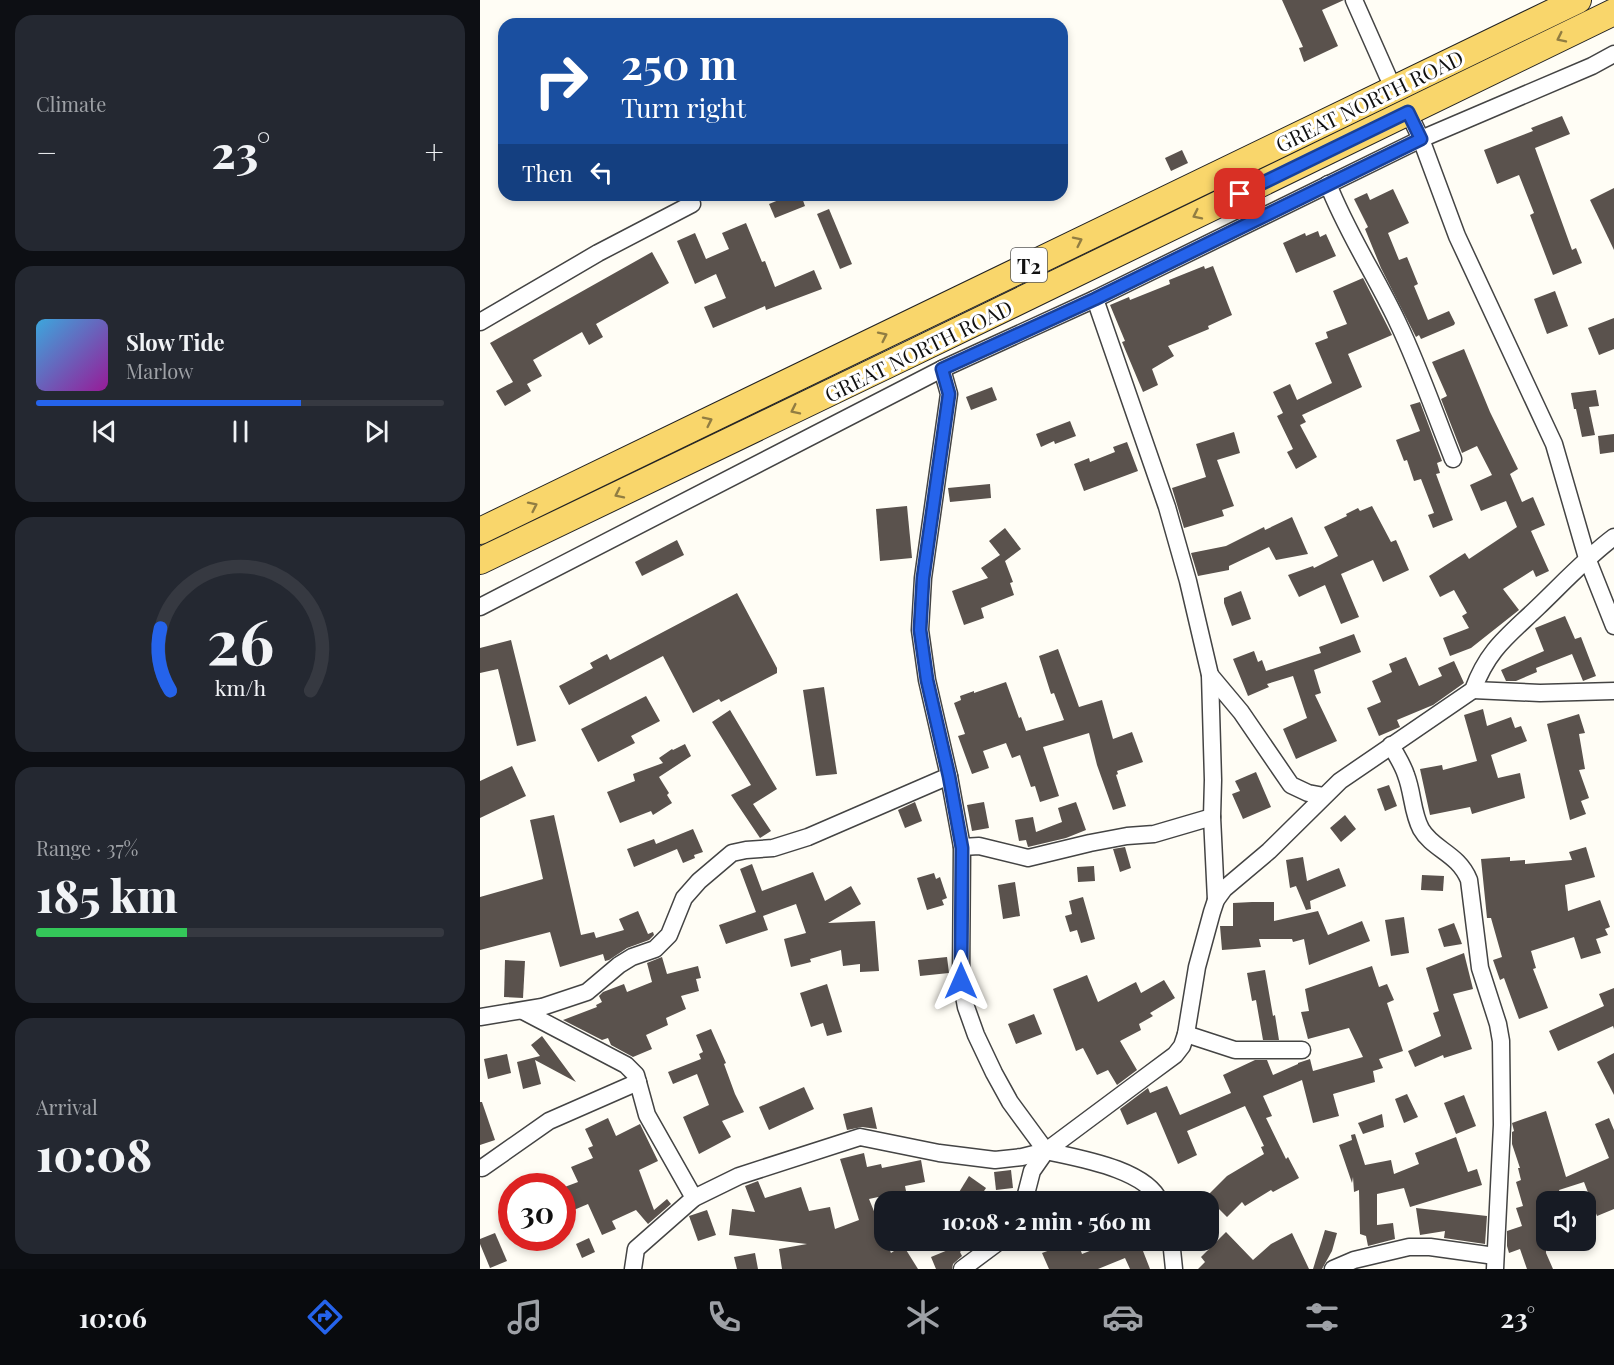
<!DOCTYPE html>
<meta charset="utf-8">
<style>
:root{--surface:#171b24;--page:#242831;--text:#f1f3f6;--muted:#9ea1a6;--line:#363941;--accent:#2563eb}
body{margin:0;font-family:"Playfair Display",serif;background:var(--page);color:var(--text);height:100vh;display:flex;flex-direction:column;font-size:22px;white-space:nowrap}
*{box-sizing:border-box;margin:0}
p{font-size:20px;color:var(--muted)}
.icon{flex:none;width:33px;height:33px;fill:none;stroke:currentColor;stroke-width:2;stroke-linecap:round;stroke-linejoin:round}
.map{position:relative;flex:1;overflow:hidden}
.sheet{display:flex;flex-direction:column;gap:15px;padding:15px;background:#0d0f14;width:480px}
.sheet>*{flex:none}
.guide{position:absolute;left:18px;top:18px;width:570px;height:183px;border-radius:18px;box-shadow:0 3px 9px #0003;background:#1a4fa0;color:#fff;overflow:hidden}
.tools{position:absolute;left:1056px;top:1191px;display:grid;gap:12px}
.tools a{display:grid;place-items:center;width:60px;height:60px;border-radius:12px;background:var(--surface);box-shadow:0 3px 9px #0003;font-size:30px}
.speed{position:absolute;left:18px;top:1173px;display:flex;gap:12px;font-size:30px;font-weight:700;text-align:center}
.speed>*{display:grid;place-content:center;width:78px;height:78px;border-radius:50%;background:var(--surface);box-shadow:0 3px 9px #0003;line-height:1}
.speed .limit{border:9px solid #d22;background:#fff;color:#111}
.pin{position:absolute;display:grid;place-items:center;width:51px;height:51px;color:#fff;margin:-26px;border-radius:12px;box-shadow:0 3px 9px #0006}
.me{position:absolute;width:66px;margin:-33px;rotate:0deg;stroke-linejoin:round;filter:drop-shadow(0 0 4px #0008)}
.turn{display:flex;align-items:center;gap:21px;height:126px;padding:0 24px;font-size:27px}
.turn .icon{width:78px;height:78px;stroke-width:2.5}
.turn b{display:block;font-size:42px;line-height:51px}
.then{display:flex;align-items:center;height:57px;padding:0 24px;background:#0003;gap:12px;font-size:22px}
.big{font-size:45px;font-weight:800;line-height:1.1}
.sheet .widget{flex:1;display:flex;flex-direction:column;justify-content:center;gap:9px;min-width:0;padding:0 21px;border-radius:18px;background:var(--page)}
.sheet .dial{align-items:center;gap:0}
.dial svg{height:156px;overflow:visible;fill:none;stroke:var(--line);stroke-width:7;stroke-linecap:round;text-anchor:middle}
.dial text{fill:var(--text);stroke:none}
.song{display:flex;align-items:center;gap:18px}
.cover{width:72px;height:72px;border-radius:9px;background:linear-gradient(135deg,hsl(200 70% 55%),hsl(300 70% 35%))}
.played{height:6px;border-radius:3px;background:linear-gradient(90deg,var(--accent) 65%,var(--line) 65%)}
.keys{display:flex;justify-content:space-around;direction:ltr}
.heat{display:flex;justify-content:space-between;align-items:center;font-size:33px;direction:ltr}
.charge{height:9px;border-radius:4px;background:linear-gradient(90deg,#34c759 37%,var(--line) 0)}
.trip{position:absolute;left:394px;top:1191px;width:345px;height:60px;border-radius:18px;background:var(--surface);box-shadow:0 3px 9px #0003;font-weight:800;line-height:60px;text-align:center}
.tabs{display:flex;height:96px;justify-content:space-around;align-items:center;background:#090b0e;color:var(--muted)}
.tabs .icon{width:42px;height:42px}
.tabs .on{color:var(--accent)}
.tabs b{font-size:27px;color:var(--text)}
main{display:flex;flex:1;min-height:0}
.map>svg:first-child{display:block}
.building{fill:#5a524d}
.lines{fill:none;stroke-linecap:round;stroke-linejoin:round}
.minor-casing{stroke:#444;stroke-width:19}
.primary-casing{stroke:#222;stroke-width:28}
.minor{stroke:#fff;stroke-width:16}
.primary{stroke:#f9d66b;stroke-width:26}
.oneway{stroke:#917d42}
.route-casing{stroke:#184099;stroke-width:15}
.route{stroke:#2563eb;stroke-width:10}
.labels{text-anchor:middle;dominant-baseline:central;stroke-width:6;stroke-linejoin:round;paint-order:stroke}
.shield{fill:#fff;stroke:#585858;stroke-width:1.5}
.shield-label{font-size:20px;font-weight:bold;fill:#111}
.street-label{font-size:21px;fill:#111;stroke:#fff}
</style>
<main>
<section class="sheet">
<div class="widget"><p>Climate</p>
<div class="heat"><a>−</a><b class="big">23°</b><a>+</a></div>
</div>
<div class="widget">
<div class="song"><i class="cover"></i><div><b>Slow Tide</b><p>Marlow</p></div></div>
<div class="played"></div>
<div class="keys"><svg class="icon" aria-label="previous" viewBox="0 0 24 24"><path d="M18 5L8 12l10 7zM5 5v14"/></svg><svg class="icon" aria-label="pause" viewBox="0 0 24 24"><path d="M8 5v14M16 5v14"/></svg><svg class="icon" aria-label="next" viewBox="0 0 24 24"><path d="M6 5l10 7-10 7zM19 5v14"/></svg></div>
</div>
<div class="widget dial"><svg viewBox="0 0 100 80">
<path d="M14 69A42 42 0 1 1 86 69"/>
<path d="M14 69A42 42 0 0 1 9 37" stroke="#2563eb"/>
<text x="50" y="56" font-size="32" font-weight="700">26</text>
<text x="50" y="72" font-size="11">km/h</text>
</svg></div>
<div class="widget"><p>Range · 37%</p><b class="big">185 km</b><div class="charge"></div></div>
<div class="widget"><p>Arrival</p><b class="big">10:08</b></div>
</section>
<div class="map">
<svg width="1134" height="1269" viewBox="0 0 1134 1269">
<rect width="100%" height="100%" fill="#fffdf5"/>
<!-- building -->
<g class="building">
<polygon points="802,0 864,0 842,10 858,46 824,62 819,48 823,47"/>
<polygon points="1082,116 1090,134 1055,148 1092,250 1096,248 1102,263 1073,275 1050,215 1054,213 1039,175 1017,184 1004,150 1053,131 1051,128"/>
<polygon points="702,150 708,163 691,171 685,158"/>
<polygon points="1134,188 1134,250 1110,200"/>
<polygon points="913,189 929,223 908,233 919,260 927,257 938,284 934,286 948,320 969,311 975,323 974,325 941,339 939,335 936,337 901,268 885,229 888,227 874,199 887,193 890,200"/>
<polygon points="311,195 321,195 325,206 295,218 289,204"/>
<polygon points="349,209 372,264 360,269 337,214"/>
<polygon points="266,223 282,262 285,261 295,287 334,270 342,289 286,310 285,306 233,328 224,307 246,298 236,274 215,284 197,241 215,233 226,259 249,249 242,233"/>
<polygon points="838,231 840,237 846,234 856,256 816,273 803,243 825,233 826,236"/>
<polygon points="172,252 189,283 116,324 123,337 109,345 102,332 53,360 62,376 47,384 51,391 25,406 16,391 33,382 10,343"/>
<polygon points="724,266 725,269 733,266 752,315 728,326 729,329 688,346 694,356 672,369 678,385 663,392 642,342 645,341 630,305 649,297 650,300 690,284 689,280"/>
<polygon points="883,278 912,335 868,354 882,387 822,415 826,422 820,425 837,457 816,469 807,452 813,449 797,416 803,413 793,392 810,384 817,400 852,383 835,343 848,338 846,332 867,324 853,291"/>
<polygon points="1075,291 1088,326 1067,334 1054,299"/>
<polygon points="1134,318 1134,349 1119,355 1108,328"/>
<polygon points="984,349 1010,412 1038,469 1030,474 1042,502 1053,497 1065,525 1051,531 1069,571 1056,577 1053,570 1023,589 1039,610 991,648 970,656 963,638 989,628 982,616 987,613 974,590 960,597 949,576 985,553 989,559 1037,527 1026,501 1001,511 990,485 1012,475 997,446 982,453 961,399 967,396 952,362"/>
<polygon points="512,387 517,400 491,410 486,397"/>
<polygon points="1116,390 1119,406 1109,407 1115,435 1102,437 1096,409 1094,409 1091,393"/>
<polygon points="940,402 962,461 957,463 960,473 956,474 973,520 953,528 948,515 954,513 941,479 934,481 927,460 924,461 916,440 940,431 930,405"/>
<polygon points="590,421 596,436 575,444 574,441 561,447 556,434"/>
<polygon points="754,432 760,453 737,460 754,506 742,510 744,516 704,528 692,488 726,477 716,444"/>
<polygon points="1134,434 1134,452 1120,454 1118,436"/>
<polygon points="647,442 658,471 604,491 594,464 609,458 610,462 635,452 633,447"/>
<polygon points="510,484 511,498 470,502 468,488"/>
<polygon points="427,506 432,558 400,561 396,509"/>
<polygon points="892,506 911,542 916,540 929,570 903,582 893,560 861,574 879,617 861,624 845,585 819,597 808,575 833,566 834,568 858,556 844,527 867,516 866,514 878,508 880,511"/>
<polygon points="812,517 828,554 796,560 789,547 749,566 749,570 718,576 711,553 746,546 784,527 785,530"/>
<polygon points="525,528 541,549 525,561 533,582 530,583 534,595 501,608 504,618 484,625 472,591 508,578 501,568 520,555 509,541"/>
<polygon points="197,540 204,555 162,576 155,562"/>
<polygon points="761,591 771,619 752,626 744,603 744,598"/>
<polygon points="257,593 297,668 297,673 241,702 239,699 213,713 183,656 89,705 79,686 113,668 110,663 127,654 130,660"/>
<polygon points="1085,616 1095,639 1101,637 1116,676 1103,681 1092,654 1056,668 1057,672 1036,681 1026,681 1021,670 1064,651 1055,628"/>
<polygon points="874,634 881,652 834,670 841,693 835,695 857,741 816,759 803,729 827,718 813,676 787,684 789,687 768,696 753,659 774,651 778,662 782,660 786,671 841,653 839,647"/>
<polygon points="31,640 56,741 37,746 18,669 0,673 0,648"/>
<polygon points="578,649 599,707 622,700 633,739 652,732 663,762 637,771 638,774 636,775 646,806 633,810 617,765 609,733 563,747 579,796 560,802 555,786 551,787 540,755 532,758 526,743 503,751 509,768 492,774 478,736 485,734 474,703 481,700 480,696 494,691 494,693 526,682 539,718 541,717 546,731 584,720 574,693 571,694 559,656"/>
<polygon points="926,657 939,686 962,676 958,668 974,661 984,683 953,705 917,720 920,727 899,736 887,708 901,702 892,681 912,672 909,664"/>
<polygon points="344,687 357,774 336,776 323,690"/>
<polygon points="166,696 180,721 151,736 155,743 118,762 101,729"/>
<polygon points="1003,709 1007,726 1031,717 1035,728 1041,726 1047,741 1011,755 1018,778 1040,773 1045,798 992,814 990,807 950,815 940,769 962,765 963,770 997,761 984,715"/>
<polygon points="250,710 297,789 273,804 291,831 280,838 251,795 271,785 232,722"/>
<polygon points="1099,714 1105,733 1099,734 1105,769 1099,770 1109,798 1101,801 1106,814 1090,820 1067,724"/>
<polygon points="205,744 211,756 179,777 189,793 187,795 192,803 173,815 171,811 140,823 127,792 155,781 153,774 183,763 179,758 192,749 193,750"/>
<polygon points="32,766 46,796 0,818 0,781"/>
<polygon points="776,772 791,807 763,819 752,794 760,791 755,781"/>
<polygon points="909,785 917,806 905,811 897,789"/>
<polygon points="435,802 442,821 425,828 418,810"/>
<polygon points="504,802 509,828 492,831 487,805"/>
<polygon points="596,802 606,830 586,838 548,847 546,840 539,841 535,820 553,817 556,832 582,822 578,808"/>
<polygon points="74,815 101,935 114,932 116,938 144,930 139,919 158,911 168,934 173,932 174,935 169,940 147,948 129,960 125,961 123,954 80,967 70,932 0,950 0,897 63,879 50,820"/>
<polygon points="865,815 876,829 861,842 850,828"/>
<polygon points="213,829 223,852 214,855 215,858 203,863 197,849 154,867 147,849 174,839 176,844"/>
<polygon points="645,847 651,868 640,872 633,849"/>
<polygon points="1106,847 1115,877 1085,885 1088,911 1120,900 1130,927 1125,929 1128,935 1116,939 1121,953 1101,959 1094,937 1051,951 1056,968 1053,969 1068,1008 1039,1019 1024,978 1020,980 1013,960 1022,957 1011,918 1007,918 1001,859 1030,857 1030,861 1045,860 1045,864 1092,860 1089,852"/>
<polygon points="823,857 827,881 859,868 866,886 830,901 831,909 826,910 816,886 810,888 806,860"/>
<polygon points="272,864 282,891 333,872 345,901 371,886 381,904 348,923 395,921 399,971 380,972 380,964 363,966 361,950 330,959 331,962 311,967 304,939 326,933 316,904 283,916 288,930 246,944 239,925 276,912 260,869"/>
<polygon points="614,866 615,881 598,882 597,867"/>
<polygon points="454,873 456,879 460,877 467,898 462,900 464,905 447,910 437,878"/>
<polygon points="942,875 964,876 963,891 941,890"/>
<polygon points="535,882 540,916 523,919 518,885"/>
<polygon points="603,897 615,939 601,943 597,930 590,932 585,916 592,914 589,901"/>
<polygon points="772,902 794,902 794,921 838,911 848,935 882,921 890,941 829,965 824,939 813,942 812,939 779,939 781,947 742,950 740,926 753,926 753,903"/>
<polygon points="924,917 929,953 911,956 905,920"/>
<polygon points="974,923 982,944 964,947 958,929"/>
<polygon points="984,953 993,989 973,994 992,1049 964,1058 963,1055 935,1067 928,1051 961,1036 953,1013 959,1011 946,968"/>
<polygon points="182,957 187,974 218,966 221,978 216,979 219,991 201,996 206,1009 186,1018 188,1025 166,1035 172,1049 153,1057 131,1045 128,1038 122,1040 83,1020 117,1007 116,1005 122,1002 119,996 123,992 144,984 147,992 172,982 167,963"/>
<polygon points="467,957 469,973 440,976 438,960"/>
<polygon points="25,960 45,961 43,998 24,997"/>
<polygon points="892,966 899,987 907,984 914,1000 907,1003 923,1051 899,1059 903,1068 893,1071 895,1082 853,1094 859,1116 833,1123 822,1080 783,1096 792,1116 786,1118 806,1159 808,1157 819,1178 793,1192 791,1190 765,1206 762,1202 747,1217 736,1206 733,1209 729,1202 724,1199 747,1176 784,1154 781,1147 784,1146 765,1106 707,1131 717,1155 698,1164 676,1112 647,1125 640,1109 668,1088 670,1093 687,1086 700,1115 751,1093 743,1075 775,1060 787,1060 793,1075 818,1064 818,1063 830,1059 833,1071 883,1057 869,1028 828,1039 821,1012 829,1011 825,989"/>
<polygon points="785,970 793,1016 795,1015 799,1040 783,1040 776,1000 772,1001 767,973"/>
<polygon points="607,975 618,1002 656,982 661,993 684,980 695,998 670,1013 673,1016 659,1024 661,1030 640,1041 657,1070 637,1085 628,1070 617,1075 603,1048 596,1051 573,989"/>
<polygon points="347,984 362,1032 347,1036 343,1023 331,1027 320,993"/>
<polygon points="1134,988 1134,1029 1133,1026 1078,1051 1069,1031 1124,1006 1119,994"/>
<polygon points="554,1014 562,1034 536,1044 528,1024"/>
<polygon points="231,1029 246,1063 244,1064 255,1094 264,1112 242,1121 251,1137 219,1154 203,1117 229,1105 217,1074 193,1084 188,1072 221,1059 219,1054 223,1052 216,1035"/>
<polygon points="62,1036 96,1082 55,1060 61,1084 43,1089 37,1062 60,1056 51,1045"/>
<polygon points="1134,1053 1134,1095 1117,1062"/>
<polygon points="27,1054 31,1073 8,1079 4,1059"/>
<polygon points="324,1087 334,1109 289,1130 279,1107"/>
<polygon points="927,1094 938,1117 924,1123 915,1099"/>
<polygon points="984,1095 996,1126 976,1134 964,1103"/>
<polygon points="0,1102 2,1102 15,1140 0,1145"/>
<polygon points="392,1107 397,1129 382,1127 367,1130 363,1114"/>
<polygon points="1066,1111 1086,1177 1129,1158 1115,1124 1129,1118 1134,1130 1134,1209 1117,1216 1104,1182 1079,1190 1080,1193 1072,1196 1074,1202 1066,1202 1066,1253 1073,1269 1047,1269 1040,1249 1029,1253 1027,1246 1027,1231 1042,1226 1036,1208 1043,1206 1036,1182 1041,1180 1038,1168 1040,1168 1032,1144 1032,1132 1034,1131 1032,1123"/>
<polygon points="902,1114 904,1127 883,1134 878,1123"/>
<polygon points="128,1118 136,1136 160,1124 178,1161 159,1170 174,1210 187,1199 191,1204 168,1224 156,1210 132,1221 136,1229 122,1235 108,1204 82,1215 82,1188 98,1182 91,1167 113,1158 108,1148 113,1146 105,1129"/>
<polygon points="875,1134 885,1165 911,1160 914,1174 939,1164 935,1153 976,1137 988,1172 997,1169 1002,1185 930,1207 924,1188 897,1194 897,1225 913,1223 915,1239 888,1246 886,1236 880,1234 879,1190 874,1192 873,1177 872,1183 859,1145 872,1140 871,1135"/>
<polygon points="384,1153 387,1167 401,1164 402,1168 441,1160 445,1182 425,1186 426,1191 389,1199 411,1253 423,1245 438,1269 302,1269 299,1249 327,1244 249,1235 252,1209 275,1212 265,1186 278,1181 285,1198 321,1187 329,1211 350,1207 355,1229 379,1220 360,1159"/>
<polygon points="531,1170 533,1188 516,1190 514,1172"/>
<polygon points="489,1176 506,1188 497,1202 473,1202"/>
<polygon points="936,1208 1007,1216 1005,1244 964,1238 965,1231 940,1235"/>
<polygon points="227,1210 236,1235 218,1241 209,1216"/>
<polygon points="845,1230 857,1233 852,1251 842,1269 833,1269"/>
<polygon points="746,1232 773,1260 791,1244 812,1233 829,1269 718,1269 725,1262 721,1257"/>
<polygon points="15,1233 27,1261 10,1268 0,1244 0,1239"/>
<polygon points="109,1238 115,1252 102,1258 96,1244"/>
<polygon points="458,1240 491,1240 480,1252 482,1256 473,1264 472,1269 456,1269 451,1257 468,1250"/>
<polygon points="575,1240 597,1240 602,1254 627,1244 625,1240 681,1240 681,1243 663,1251 670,1269 650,1269 645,1258 618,1269 569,1269 562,1253 578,1247"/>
<polygon points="275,1253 278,1269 257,1269 254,1257"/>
</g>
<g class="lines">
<defs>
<g id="minor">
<polyline points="874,0 913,88"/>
<polyline points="928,112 941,139 977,236 1074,444 1107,558 1134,626"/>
<path d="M 848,184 C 867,233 896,276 918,323 C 939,367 955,414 973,459"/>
<polyline points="615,299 687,507 708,581 730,675 733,780 732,817 736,900"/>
<polyline points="0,322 118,253 212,204"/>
<path d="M 462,369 L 469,394 L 443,578 L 440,630 L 447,680 L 469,776 L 482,847 L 481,980 L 486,1007 L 496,1035 L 514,1073 L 530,1102 L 566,1151 C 597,1158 667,1169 680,1202"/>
<polyline points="0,607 462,369 615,299 941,139 1112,66 1134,54"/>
<polyline points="730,675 761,712 811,785 828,793 844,796"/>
<polyline points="993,690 1060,693 1134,691"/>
<path d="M 911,745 C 916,755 923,765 926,775 C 933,793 932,812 941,829 C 953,850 978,853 989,880 L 1000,968 L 1018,1024 L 1021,1041 L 1022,1125 L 1015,1269"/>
<polyline points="482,847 499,846 548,858 610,843 647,836 674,834 732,817"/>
<polyline points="43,1011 146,1065 156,1075 167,1115 214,1198"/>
<polyline points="0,1017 62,1007 107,992 139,965 152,957 175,949 189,935 204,898 219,881 252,853 266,850 293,848 328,837 469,776"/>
<polyline points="706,1034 755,1050 822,1050"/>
<polyline points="2,1168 69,1121 158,1082"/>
<path d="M 544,1202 L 552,1171 L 566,1151 L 668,1075 L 695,1055 L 702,1046 L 706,1034 L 717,967 L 732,912 L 736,900 L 744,889 L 789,851 L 860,781 L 993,690 C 1008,649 1028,636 1058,607 C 1083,583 1106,558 1134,537"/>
<polyline points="691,1240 694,1269"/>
<polyline points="153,1269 156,1249 214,1198 259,1176 380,1137 459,1153 515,1160 542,1157 566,1151"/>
<polyline points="482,1269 521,1240"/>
<polyline points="853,1269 874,1260 929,1247 950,1247 1015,1256"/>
</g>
<g id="primary">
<polyline points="0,531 1098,0"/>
<polyline points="0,561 424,357 1134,12"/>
</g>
</defs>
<!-- minor casing -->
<use href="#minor" class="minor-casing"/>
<!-- primary casing -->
<use href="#primary" class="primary-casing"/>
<!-- minor -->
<use href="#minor" class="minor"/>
<!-- primary -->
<use href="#primary" class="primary"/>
</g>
<!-- one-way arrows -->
<defs><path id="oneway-chevron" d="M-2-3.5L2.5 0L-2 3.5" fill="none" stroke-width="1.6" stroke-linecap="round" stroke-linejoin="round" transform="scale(1.5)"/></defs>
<g class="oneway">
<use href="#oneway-chevron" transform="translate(1081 38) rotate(154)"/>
<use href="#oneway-chevron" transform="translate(717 215) rotate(154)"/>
<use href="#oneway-chevron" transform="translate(598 241) rotate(-26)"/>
<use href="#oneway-chevron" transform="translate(403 336) rotate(-26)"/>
<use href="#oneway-chevron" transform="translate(315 410) rotate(154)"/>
<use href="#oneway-chevron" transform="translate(228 421) rotate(-26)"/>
<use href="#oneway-chevron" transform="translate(139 494) rotate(154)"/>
<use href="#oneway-chevron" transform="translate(53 506) rotate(-26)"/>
</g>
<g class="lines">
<defs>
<polyline id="route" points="481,981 482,848 469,776 447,680 440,630 443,578 469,394 462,369 615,299 941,139 928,112 760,194"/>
</defs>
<!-- route casing -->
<use href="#route" class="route-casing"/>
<!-- route -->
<use href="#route" class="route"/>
</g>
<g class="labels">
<!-- shield labels -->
<rect class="shield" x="531" y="248" width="36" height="34" rx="4.5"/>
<g class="shield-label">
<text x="549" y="265">T2</text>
</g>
<!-- street labels -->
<g class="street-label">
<text transform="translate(889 100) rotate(-26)">GREAT NORTH ROAD</text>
<text transform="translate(438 350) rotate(-26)">GREAT NORTH ROAD</text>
</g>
</g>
</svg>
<div class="tools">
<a><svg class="icon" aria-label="sound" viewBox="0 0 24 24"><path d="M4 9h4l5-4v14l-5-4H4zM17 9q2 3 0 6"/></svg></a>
</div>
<div class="speed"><div class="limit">30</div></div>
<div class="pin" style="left:760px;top:194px;background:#d93025"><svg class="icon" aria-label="arrive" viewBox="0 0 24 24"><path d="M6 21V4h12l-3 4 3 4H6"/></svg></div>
<svg class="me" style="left:481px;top:981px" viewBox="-20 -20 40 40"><path d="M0-17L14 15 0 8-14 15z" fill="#2563eb" stroke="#fff" stroke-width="4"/></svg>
<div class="trip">10:08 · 2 min · 560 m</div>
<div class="guide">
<div class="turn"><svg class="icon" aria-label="right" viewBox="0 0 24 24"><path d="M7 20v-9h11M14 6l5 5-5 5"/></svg><div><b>250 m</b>Turn right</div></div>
<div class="then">Then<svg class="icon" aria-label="left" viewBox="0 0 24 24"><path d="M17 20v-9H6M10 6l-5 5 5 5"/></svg></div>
</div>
</div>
</main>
<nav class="tabs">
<b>10:06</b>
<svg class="icon on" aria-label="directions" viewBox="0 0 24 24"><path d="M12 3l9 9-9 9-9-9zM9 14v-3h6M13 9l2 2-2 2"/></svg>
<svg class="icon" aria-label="music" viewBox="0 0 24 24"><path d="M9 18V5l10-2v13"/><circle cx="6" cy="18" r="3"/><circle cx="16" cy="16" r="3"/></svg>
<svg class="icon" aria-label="phone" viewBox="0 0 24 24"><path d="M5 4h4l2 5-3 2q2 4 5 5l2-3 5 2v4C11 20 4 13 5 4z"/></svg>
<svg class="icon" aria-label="climate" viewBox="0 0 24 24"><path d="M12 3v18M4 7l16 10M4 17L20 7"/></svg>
<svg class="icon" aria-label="car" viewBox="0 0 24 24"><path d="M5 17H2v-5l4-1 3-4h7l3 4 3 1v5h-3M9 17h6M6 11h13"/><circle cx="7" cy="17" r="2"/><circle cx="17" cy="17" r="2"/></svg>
<svg class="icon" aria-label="filters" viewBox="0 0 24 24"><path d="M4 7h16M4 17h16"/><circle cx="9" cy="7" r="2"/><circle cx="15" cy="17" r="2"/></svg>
<b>23°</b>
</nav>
